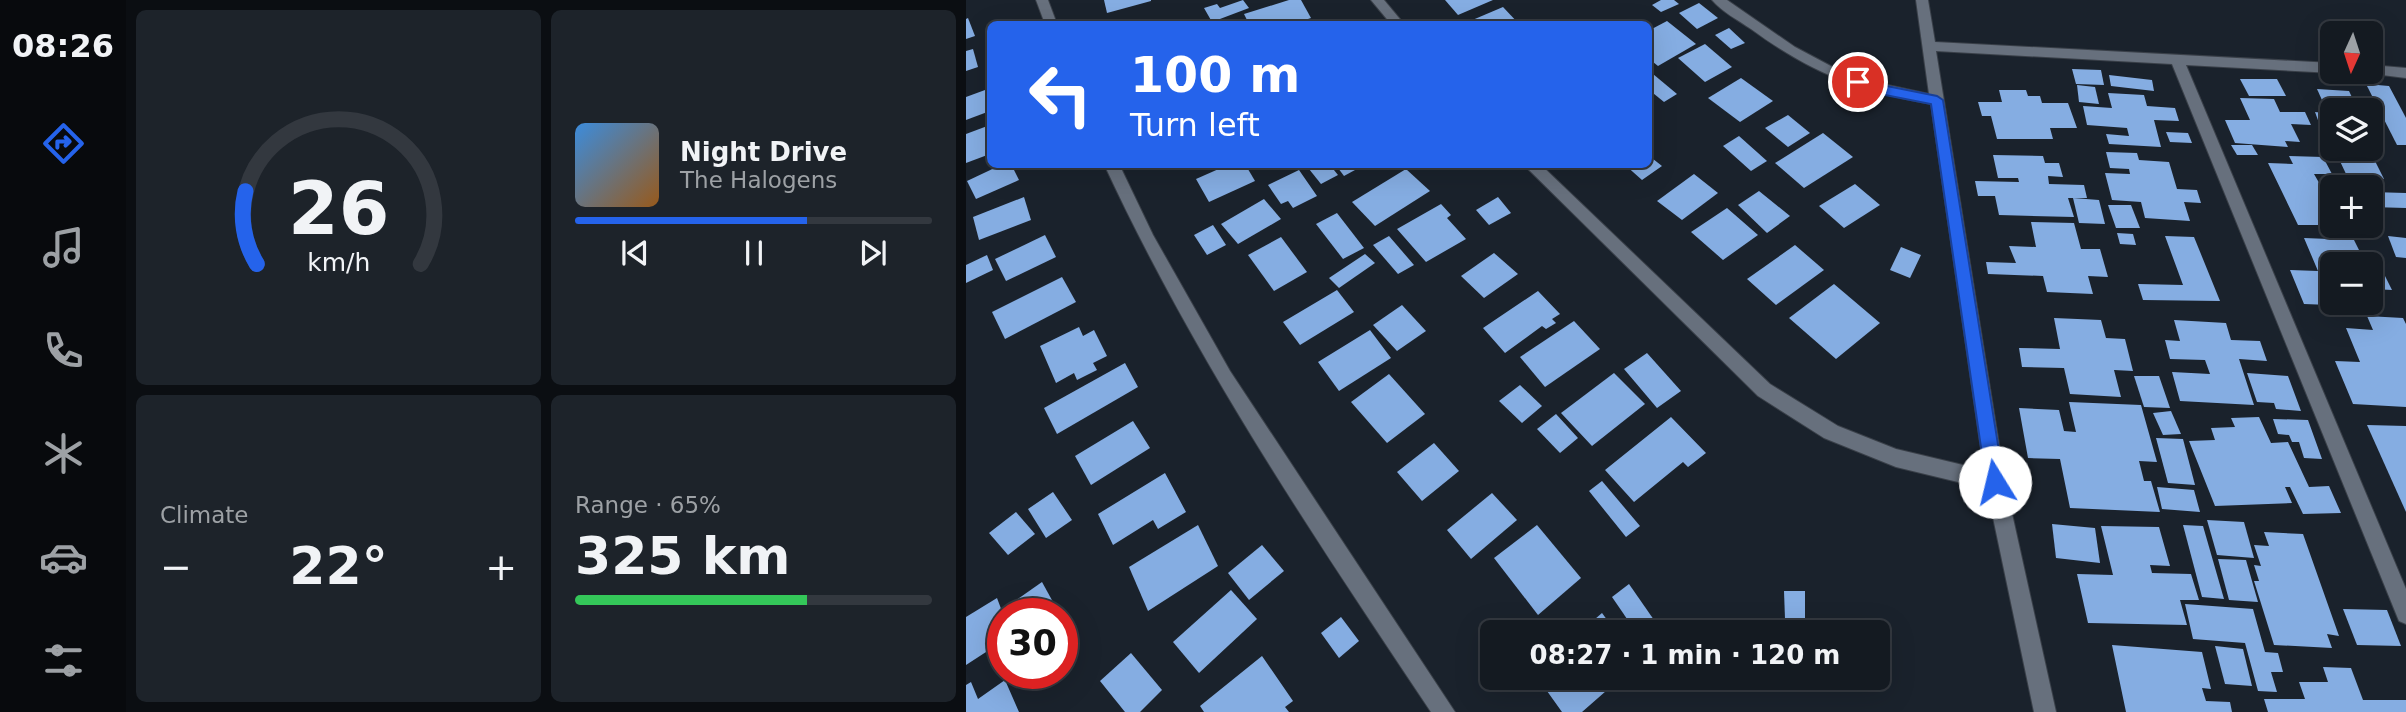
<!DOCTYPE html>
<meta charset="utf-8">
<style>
:root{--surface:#141a21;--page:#1d232a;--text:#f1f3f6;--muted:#9da1a5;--line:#33383f;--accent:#2563eb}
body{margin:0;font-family:"DejaVu Sans",sans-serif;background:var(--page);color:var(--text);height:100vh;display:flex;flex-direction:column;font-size:26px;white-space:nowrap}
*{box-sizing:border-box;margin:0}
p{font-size:23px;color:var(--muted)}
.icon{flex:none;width:38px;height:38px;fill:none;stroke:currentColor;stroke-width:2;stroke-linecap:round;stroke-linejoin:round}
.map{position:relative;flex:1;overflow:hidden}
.panel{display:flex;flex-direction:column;gap:10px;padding:10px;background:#0b0e12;width:840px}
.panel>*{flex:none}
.top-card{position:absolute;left:21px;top:21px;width:665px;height:147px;border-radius:10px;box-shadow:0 7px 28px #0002,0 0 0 2px var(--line);background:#2563eb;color:#fff;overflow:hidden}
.needle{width:46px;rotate:183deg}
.tools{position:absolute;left:1354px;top:21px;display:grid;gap:14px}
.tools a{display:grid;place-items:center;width:63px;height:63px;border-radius:10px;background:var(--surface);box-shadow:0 7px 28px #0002,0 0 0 2px var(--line);font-size:35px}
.speed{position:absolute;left:21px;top:598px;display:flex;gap:14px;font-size:35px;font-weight:700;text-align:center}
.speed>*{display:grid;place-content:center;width:91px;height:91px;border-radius:50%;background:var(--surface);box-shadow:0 7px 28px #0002,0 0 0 2px var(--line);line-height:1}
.speed .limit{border:10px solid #d22;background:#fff;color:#111}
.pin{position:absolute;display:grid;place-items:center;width:60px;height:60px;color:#fff;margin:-30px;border:4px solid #fff;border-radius:50%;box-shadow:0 2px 7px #0007}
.me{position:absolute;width:77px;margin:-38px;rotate:351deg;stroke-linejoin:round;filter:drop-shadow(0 0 5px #0008)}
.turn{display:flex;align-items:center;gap:24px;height:147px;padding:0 28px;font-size:32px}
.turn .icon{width:91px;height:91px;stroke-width:2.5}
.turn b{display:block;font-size:49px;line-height:60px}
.big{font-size:52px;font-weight:700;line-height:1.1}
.panel .widget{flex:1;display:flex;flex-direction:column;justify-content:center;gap:10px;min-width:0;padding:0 24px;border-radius:10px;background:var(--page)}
.panel .dial{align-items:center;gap:0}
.dial svg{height:182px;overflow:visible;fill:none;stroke:var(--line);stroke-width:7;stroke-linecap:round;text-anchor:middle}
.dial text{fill:var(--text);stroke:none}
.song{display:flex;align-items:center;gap:21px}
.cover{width:84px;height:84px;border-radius:10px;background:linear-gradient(135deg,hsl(210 70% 55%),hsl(30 70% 35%))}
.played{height:7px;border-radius:4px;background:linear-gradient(90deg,var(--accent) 65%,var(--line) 65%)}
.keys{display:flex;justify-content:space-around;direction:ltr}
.heat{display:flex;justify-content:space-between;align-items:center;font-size:38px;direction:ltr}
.charge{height:10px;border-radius:5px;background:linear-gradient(90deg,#34c759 65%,var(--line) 0)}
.panel .tiles{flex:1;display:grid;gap:10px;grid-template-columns:repeat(2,1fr)}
.trip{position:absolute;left:514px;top:620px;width:410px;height:70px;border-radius:10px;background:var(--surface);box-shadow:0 7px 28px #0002,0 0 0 2px var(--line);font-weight:700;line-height:70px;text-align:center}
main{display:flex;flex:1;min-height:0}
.tabs{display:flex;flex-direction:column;width:126px;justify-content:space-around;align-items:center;background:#080a0d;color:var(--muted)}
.tabs .icon{width:49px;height:49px}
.tabs .selected{color:var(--accent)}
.tabs b{font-size:32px;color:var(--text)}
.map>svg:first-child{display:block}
.building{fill:#85ade2}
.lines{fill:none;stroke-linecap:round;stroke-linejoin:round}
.minor-casing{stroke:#3a4049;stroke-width:2}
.minor{fill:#67707d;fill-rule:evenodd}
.route{fill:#2563eb;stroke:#184099;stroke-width:2}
</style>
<main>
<nav class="tabs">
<b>08:26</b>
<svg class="icon selected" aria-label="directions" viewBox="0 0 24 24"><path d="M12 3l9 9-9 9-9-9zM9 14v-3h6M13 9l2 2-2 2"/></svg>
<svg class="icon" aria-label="music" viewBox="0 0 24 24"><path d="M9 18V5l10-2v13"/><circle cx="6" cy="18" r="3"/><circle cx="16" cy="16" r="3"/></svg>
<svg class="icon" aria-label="phone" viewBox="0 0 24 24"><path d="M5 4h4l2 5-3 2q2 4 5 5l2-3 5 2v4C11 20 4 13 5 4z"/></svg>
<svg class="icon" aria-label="climate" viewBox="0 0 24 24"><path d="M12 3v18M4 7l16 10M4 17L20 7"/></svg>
<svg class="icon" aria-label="car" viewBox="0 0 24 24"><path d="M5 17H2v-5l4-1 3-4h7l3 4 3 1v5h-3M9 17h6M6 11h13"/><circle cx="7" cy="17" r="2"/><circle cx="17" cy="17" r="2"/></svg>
<svg class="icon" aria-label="filters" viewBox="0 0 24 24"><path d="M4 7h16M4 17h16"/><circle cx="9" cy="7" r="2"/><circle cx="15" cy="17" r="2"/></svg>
</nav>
<section class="panel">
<div class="tiles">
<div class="widget dial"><svg viewBox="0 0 100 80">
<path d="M14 69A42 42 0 1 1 86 69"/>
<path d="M14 69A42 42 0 0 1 9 37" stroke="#2563eb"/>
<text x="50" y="56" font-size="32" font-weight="700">26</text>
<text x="50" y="72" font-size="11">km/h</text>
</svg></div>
<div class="widget">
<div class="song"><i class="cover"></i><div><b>Night Drive</b><p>The Halogens</p></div></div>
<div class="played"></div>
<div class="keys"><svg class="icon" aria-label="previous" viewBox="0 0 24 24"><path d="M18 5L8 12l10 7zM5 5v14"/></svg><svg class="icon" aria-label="pause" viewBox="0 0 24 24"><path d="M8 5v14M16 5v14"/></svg><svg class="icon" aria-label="next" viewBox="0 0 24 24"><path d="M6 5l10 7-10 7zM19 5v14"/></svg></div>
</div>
<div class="widget"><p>Climate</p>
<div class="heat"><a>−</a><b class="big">22°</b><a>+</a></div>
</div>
<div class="widget"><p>Range · 65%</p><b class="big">325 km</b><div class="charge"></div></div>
</div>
</section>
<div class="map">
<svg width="1440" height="712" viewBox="0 0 1440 712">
<rect width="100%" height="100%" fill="#1a222c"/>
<!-- building -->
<g class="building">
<polygon points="138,0 185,0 185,1 141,13"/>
<polygon points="277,0 283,8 246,22 238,8 251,4 254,8"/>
<polygon points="323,0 335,0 345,18 327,24 283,24 278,14"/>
<polygon points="479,0 527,0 492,15"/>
<polygon points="695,0 708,0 713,4 695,12 686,5"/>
<polygon points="733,3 752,18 731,29 713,13"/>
<polygon points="537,7 553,24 497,24"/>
<polygon points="2,18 9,36 0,39 0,19"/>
<polygon points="701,21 730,44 692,66 682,58 682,31"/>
<polygon points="763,28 779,43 765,49 749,35"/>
<polygon points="739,44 766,67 739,82 712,58"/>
<polygon points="7,49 12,67 0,71 0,51"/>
<polygon points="1106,69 1135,70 1138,85 1110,84"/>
<polygon points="687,74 711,94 698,102 682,89 682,76"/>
<polygon points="1143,75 1186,80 1188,91 1145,86"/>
<polygon points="775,78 807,101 774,122 742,98"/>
<polygon points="1274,79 1311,79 1320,96 1283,96"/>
<polygon points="1400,84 1423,86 1440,118 1440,145 1431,145"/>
<polygon points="1111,85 1129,87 1133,104 1113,102"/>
<polygon points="1351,89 1383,91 1392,110 1360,109"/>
<polygon points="19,90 24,111 0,120 0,97"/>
<polygon points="1033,90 1060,90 1062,96 1074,96 1076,103 1102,103 1111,128 1084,128 1087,139 1031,139 1025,116 1016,116 1012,102 1036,102"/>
<polygon points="1142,93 1178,95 1181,106 1209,108 1213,121 1188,120 1195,147 1143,144 1140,134 1163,136 1161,128 1121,125 1117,106 1146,108"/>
<polygon points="1274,98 1308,99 1314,112 1339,112 1345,125 1325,124 1334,142 1319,141 1322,147 1269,143 1259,120 1284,120"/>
<polygon points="1349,112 1367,114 1367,123 1353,123"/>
<polygon points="822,115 844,133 822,147 799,128"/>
<polygon points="24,125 24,154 0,163 0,134"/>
<polygon points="1200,132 1222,133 1226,143 1204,142"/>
<polygon points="857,133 887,157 838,188 809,163"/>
<polygon points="773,136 801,161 785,171 757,146"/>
<polygon points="1265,145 1286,145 1292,155 1271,155"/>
<polygon points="1140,152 1171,153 1173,160 1203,162 1211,189 1231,190 1235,203 1218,202 1224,221 1179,218 1175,202 1146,200 1139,173 1164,174 1163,169 1144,168"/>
<polygon points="682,155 696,166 676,180 658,164 682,164"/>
<polygon points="1027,155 1077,156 1079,163 1093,163 1097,177 1082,176 1083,184 1118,185 1121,198 1102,198 1108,217 1033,215 1029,196 1012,196 1009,181 1053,182 1052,178 1032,178"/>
<polygon points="1323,156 1357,157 1366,174 1348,174 1367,207 1367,225 1332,225 1302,163 1327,164"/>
<polygon points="1372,157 1408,159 1418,179 1381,176"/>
<polygon points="37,164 45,164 53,180 10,199 1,181"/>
<polygon points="264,164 279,164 289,181 243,202 230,179"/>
<polygon points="339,164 363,164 372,175 355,184"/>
<polygon points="369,164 400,164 378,176"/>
<polygon points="440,169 464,191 409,226 386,202"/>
<polygon points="333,170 351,196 327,208 322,201 315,204 302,185"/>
<polygon points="728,174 752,193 716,220 691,201"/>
<polygon points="1366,177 1390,181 1392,187 1368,187"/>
<polygon points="889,184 914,205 878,228 853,206"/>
<polygon points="793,191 824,216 801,233 772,205"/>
<polygon points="1405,192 1440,193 1440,208 1405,207"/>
<polygon points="58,197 65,220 13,240 7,217"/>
<polygon points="532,197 545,213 523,225 510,210"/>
<polygon points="1107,198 1133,200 1139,224 1113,223"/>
<polygon points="298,199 315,219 272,244 255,224"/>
<polygon points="475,204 485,215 481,218 500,239 460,262 431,229"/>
<polygon points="1142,205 1165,205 1174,228 1150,228"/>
<polygon points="761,208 792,235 757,260 725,232"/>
<polygon points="371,213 398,248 377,259 350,224"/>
<polygon points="1065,222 1108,223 1115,249 1134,249 1142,277 1122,276 1127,294 1081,292 1077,276 1022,274 1020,262 1050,263 1043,246 1070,247"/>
<polygon points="247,225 260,245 241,255 228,235"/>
<polygon points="1151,233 1167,234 1170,245 1154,244"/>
<polygon points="79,235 90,257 40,281 29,259"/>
<polygon points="423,236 448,265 432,274 407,245"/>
<polygon points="1199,236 1228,237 1254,301 1177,300 1172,284 1217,285"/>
<polygon points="1422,236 1440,238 1440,258 1430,257"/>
<polygon points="315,237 341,272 308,291 282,255"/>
<polygon points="1338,238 1388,240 1400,264 1367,264 1367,303 1405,303 1405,270 1416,270 1426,290 1406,289 1415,307 1338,304 1324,270 1352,271"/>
<polygon points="829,245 858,270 810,305 781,279"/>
<polygon points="935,247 955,255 944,278 924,270"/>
<polygon points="528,253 552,274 518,298 495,276"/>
<polygon points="399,254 409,263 373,288 363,278"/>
<polygon points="21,255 27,270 0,283 0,265"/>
<polygon points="96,277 110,302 39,339 26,312"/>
<polygon points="868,284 914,323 870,359 823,318"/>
<polygon points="371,290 388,312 334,345 317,322"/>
<polygon points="572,291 594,314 586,319 590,323 580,329 576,326 539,353 517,328"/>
<polygon points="436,305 460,331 431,351 407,325"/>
<polygon points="1401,316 1437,318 1440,324 1440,407 1387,404 1369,361 1394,362 1380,328 1407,330"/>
<polygon points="1088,318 1135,320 1140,338 1159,339 1167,371 1148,370 1155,397 1104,394 1098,368 1056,367 1053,348 1094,349"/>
<polygon points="1208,320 1260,323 1265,340 1294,341 1301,361 1273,359 1288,405 1214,401 1206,372 1244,374 1239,360 1204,359 1199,340 1214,341"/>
<polygon points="608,321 634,349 579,387 554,357"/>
<polygon points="113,327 117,336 128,330 141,356 127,363 131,370 111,380 108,373 90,383 74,346"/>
<polygon points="404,330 425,358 373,391 352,362"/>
<polygon points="681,353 715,391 691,408 658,369"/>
<polygon points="159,363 172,387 91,434 78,408"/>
<polygon points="648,373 679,404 626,446 595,413"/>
<polygon points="1281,373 1322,376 1335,411 1310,409 1308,403 1291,402"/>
<polygon points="423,374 459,414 421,443 385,402"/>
<polygon points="1168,376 1193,376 1204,408 1178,407"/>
<polygon points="554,385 576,406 556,423 533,401"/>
<polygon points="1103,402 1175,405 1191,462 1173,461 1178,481 1185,481 1194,512 1104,508 1094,459 1062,458 1053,408 1093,410 1098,431 1110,432"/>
<polygon points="1205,411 1215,434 1197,435 1187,413"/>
<polygon points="590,414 612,438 594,453 571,429"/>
<polygon points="705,417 740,453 722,467 717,462 668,502 639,470"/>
<polygon points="1293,417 1305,443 1322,442 1343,487 1363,486 1375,513 1337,514 1324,487 1319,487 1326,503 1249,506 1223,441 1249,440 1245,428 1269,427 1265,418"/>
<polygon points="1307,419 1342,420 1356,459 1338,458 1333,442 1326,442 1323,435 1312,434"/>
<polygon points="167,421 184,448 125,485 109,456"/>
<polygon points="1401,425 1440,426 1440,512"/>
<polygon points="1190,438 1217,439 1229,485 1202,483"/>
<polygon points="468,443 493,471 456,501 431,472"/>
<polygon points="199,473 220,512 192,529 187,520 147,545 132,514"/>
<polygon points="636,481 674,526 660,537 623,491"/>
<polygon points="1191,487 1228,490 1234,512 1196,509"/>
<polygon points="87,492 106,520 80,538 62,509"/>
<polygon points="526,493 551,520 505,559 481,530"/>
<polygon points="50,512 69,534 42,555 23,533"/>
<polygon points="1241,520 1278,522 1288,558 1251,555"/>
<polygon points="1086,524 1129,528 1134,563 1090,558"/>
<polygon points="232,525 252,566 182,611 163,567"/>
<polygon points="571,525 615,578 572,615 528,558"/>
<polygon points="1217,525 1237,526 1258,599 1236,597"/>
<polygon points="1135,526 1193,527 1204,566 1184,565 1186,573 1225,574 1233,600 1214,600 1221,625 1122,623 1111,574 1147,575"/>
<polygon points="1298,532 1337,534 1373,636 1361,634 1366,648 1308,645 1288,581 1293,581 1288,565 1295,566 1288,545 1303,546"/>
<polygon points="296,545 318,571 283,600 262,573"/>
<polygon points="1252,559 1280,560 1292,602 1263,600"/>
<polygon points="76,582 87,602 69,614 43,614 39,608"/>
<polygon points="663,584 688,620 673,632 670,632 646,597"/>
<polygon points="265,590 291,619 233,673 207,642"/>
<polygon points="818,591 839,591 839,620 819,619"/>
<polygon points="31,598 37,614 37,641 0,665 0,617"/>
<polygon points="1219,604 1287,609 1299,652 1312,653 1317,672 1305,672 1311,692 1292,691 1279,643 1227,639"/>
<polygon points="1377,609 1421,610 1435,646 1391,645"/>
<polygon points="636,613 650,632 614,632"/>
<polygon points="375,617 393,641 373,658 355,633"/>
<polygon points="1146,645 1236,652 1245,689 1236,688 1240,701 1264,702 1266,712 1160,712"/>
<polygon points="1249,646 1277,649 1286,686 1259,684"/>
<polygon points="165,653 196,690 174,712 159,712 134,681"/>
<polygon points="296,656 327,701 319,707 323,712 238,712 234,706"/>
<polygon points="1357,667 1385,668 1397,700 1440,700 1440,712 1302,712 1298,699 1339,699 1333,682 1362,682"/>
<polygon points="571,677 633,677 631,679 640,691 616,712 596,712"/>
<polygon points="39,680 53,712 0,712 0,685 5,682 12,699"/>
</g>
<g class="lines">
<defs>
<g id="minor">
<polygon points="70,0 82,0 91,24 79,24"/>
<polygon points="405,0 418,0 438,24 425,24"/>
<path d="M 746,0 L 761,0 L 829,47 L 876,72 L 908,82 L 963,94 L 950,0 L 962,0 L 969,42 L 1367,63 L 1367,72 L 1370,72 L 1367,73 L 1220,65 L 1440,589 L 1440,624 L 1433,621 L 1206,64 L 970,51 L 1039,482 L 1090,712 L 1068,712 L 1021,489 L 930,467 L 858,438 L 792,396 L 557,164 L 574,164 L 804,384 L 872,426 L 930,449 L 1018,470 L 965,104 C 892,91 845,73 785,29 C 772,20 756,12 746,0 Z"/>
<polygon points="1405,65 1440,68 1440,78 1400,73 1405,72"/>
<path d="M 138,164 L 153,164 L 187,235 L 264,371 L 489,712 L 465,712 C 346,534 229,360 138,164 Z"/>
</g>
</defs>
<!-- minor casing -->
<use href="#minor" class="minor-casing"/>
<!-- minor -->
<use href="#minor" class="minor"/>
</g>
<!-- route -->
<polygon class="route" points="892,77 916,85 971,96 977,100 1038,482 1035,488 1029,490 1023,488 1020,482 965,104 914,94 887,85 887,79"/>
</svg>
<div class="tools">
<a><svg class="needle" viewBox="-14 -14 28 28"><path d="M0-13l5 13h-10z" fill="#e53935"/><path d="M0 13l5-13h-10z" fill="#9da1a5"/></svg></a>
<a><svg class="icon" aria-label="layers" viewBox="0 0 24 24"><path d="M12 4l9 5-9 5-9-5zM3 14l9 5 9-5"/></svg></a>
<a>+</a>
<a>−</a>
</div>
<div class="speed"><div class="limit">30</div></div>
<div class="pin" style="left:892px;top:82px;background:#d93025"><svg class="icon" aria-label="arrive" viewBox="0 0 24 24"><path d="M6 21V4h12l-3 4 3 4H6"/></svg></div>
<svg class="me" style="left:1029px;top:482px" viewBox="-20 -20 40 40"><circle r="19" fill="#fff"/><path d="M0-13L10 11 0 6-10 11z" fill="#2563eb"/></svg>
<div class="trip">08:27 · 1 min · 120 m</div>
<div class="top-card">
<div class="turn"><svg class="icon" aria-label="left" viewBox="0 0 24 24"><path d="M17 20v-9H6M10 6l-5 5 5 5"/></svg><div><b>100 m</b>Turn left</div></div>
</div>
</div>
</main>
